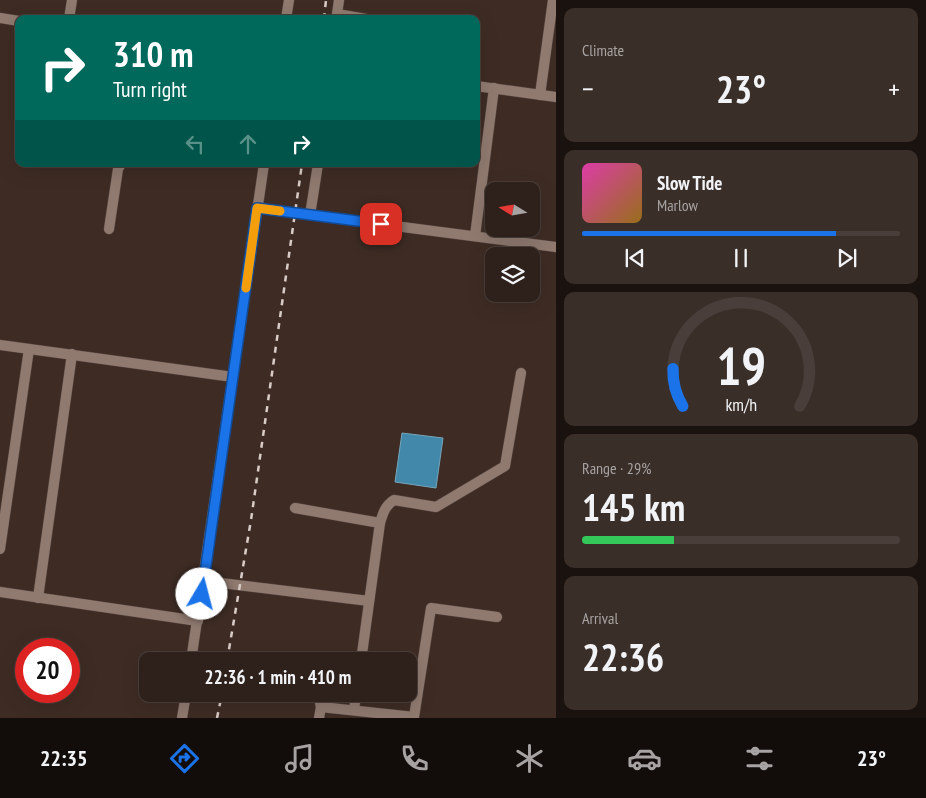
<!DOCTYPE html>
<meta charset="utf-8">
<style>
:root{--surface:#2e211b;--page:#3a2e28;--text:#f1f3f6;--muted:#a7a3a3;--line:#493e3a;--accent:#1a73e8}
body{margin:0;font-family:"PT Sans Narrow",sans-serif;background:var(--page);color:var(--text);height:100vh;display:flex;flex-direction:column;font-size:19px;white-space:nowrap}
*{box-sizing:border-box;margin:0}
p{font-size:16px;color:var(--muted)}
.icon{flex:none;width:28px;height:28px;fill:none;stroke:currentColor;stroke-width:2;stroke-linecap:round;stroke-linejoin:round}
.map{position:relative;flex:1;overflow:hidden}
.sheet{display:flex;flex-direction:column;gap:8px;padding:8px;background:#19120f;width:370px}
.sheet>*{flex:none}
.guide{position:absolute;left:15px;top:15px;width:465px;height:152px;border-radius:10px;box-shadow:0 5px 20px #0002,0 0 0 1px var(--line);background:#00695c;color:#fff;overflow:hidden}
.needle{width:32px;rotate:281deg}
.controls{position:absolute;left:485px;top:182px;display:grid;gap:10px}
.controls a{display:grid;place-items:center;width:55px;height:55px;border-radius:10px;background:var(--surface);box-shadow:0 5px 20px #0002,0 0 0 1px var(--line);font-size:25px}
.speed{position:absolute;left:15px;top:638px;display:flex;gap:10px;font-size:25px;font-weight:700;text-align:center}
.speed>*{display:grid;place-content:center;width:65px;height:65px;border-radius:50%;background:var(--surface);box-shadow:0 5px 20px #0002,0 0 0 1px var(--line);line-height:1}
.speed .limit{border:8px solid #d22;background:#fff;color:#111}
.pin{position:absolute;display:grid;place-items:center;width:42px;height:42px;color:#fff;margin:-21px;border-radius:10px;box-shadow:0 2px 8px #0006}
.me{position:absolute;width:55px;margin:-28px;rotate:8deg;stroke-linejoin:round;filter:drop-shadow(0 0 4px #0008)}
.turn{display:flex;align-items:center;gap:18px;height:105px;padding:0 15px;font-size:22px}
.turn .icon{width:65px;height:65px;stroke-width:2.5}
.turn b{display:block;font-size:35px;line-height:42px}
.lanes{display:flex;align-items:center;height:48px;padding:0 15px;background:#0003;justify-content:center;gap:25px;direction:ltr}
.lanes .off{opacity:.35}
.big{font-size:38px;font-weight:700;line-height:1.1}
.sheet .card{flex:1;display:flex;flex-direction:column;justify-content:center;gap:8px;min-width:0;padding:0 18px;border-radius:10px;background:var(--page)}
.sheet .dial{align-items:center;gap:0}
.dial svg{height:130px;overflow:visible;fill:none;stroke:var(--line);stroke-width:7;stroke-linecap:round;text-anchor:middle}
.dial text{fill:var(--text);stroke:none}
.song{display:flex;align-items:center;gap:15px}
.cover{width:60px;height:60px;border-radius:8px;background:linear-gradient(135deg,hsl(320 70% 55%),hsl(40 70% 35%))}
.played{height:5px;border-radius:2px;background:linear-gradient(90deg,var(--accent) 80%,var(--line) 80%)}
.keys{display:flex;justify-content:space-around;direction:ltr}
.heat{display:flex;justify-content:space-between;align-items:center;font-size:28px;direction:ltr}
.charge{height:8px;border-radius:4px;background:linear-gradient(90deg,#34c759 29%,var(--line) 0)}
.trip{position:absolute;left:139px;top:652px;width:278px;height:50px;border-radius:10px;background:var(--surface);box-shadow:0 5px 20px #0002,0 0 0 1px var(--line);font-weight:700;line-height:50px;text-align:center}
.tabs{display:flex;height:80px;justify-content:space-around;align-items:center;background:#120d0b;color:var(--muted)}
.tabs .icon{width:35px;height:35px}
.tabs .selected{color:var(--accent)}
.tabs b{font-size:22px;color:var(--text)}
main{display:flex;flex:1;min-height:0}
.map>svg:first-child{display:block}
.water{fill:#4188aa;stroke:#77a5bc}
.lines{fill:none;stroke-linecap:round;stroke-linejoin:round}
.minor-casing{stroke:#574741;stroke-width:11}
.minor{stroke:#907a70;stroke-width:10}
.rail{stroke:#d9ccc7;stroke-width:2.5;stroke-dasharray:6 6;stroke-linecap:butt}
.route-casing{stroke:#114b97;stroke-width:12}
.route{stroke:#1a73e8;stroke-width:9}
.slow{stroke:#f59e0b;stroke-width:9}
</style>
<main>
<div class="map">
<svg width="556" height="718" viewBox="0 0 556 718">
<rect width="100%" height="100%" fill="#3e2c24"/>
<!-- water -->
<polygon class="water" points="402,433 443,438 436,488 395,482"/>
<g class="lines">
<defs>
<g id="minor">
<polyline points="339,0 337,14 366,19"/>
<polyline points="0,18 19,21"/>
<polyline points="69,19 72,0"/>
<polyline points="286,19 289,0"/>
<polyline points="476,86 556,97"/>
<polyline points="540,95 553,0"/>
<polyline points="257,208 556,247"/>
<polyline points="310,215 318,164"/>
<polyline points="109,229 118,169 121,164"/>
<polyline points="475,236 494,88"/>
<polyline points="0,345 233,377"/>
<polyline points="295,508 380,523 361,661"/>
<path d="M 380,523 C 383,513 385,506 394,500 L 436,507 L 505,466 L 521,373"/>
<polyline points="0,549 29,349"/>
<polyline points="204,581 369,601"/>
<polyline points="0,592 198,621"/>
<polyline points="38,598 72,354"/>
<polyline points="191,661 264,164"/>
<polyline points="241,694 254,695 254,694"/>
<polyline points="318,694 321,707 414,717 431,608 497,617"/>
<polyline points="354,710 356,694"/>
<polyline points="182,718 186,694"/>
<polyline points="319,718 321,707"/>
</g>
</defs>
<!-- minor casing -->
<use href="#minor" class="minor-casing"/>
<!-- minor -->
<use href="#minor" class="minor"/>
<!-- rail -->
<g class="rail">
<polyline points="324,19 326,0"/>
<polyline points="227,661 251,520 302,164"/>
<polyline points="217,718 222,694"/>
</g>
</g>
<g class="lines">
<defs>
<polyline id="route" points="202,594 257,208 381,224"/>
</defs>
<!-- route casing -->
<use href="#route" class="route-casing"/>
<!-- route -->
<use href="#route" class="route"/>
<!-- slow -->
<polyline class="slow" points="246,288 257,208 280,211"/>
</g>
</svg>
<div class="controls">
<a><svg class="needle" viewBox="-14 -14 28 28"><path d="M0-13l5 13h-10z" fill="#e53935"/><path d="M0 13l5-13h-10z" fill="#a7a3a3"/></svg></a>
<a><svg class="icon" aria-label="layers" viewBox="0 0 24 24"><path d="M12 4l9 5-9 5-9-5zM3 14l9 5 9-5"/></svg></a>
</div>
<div class="speed"><div class="limit">20</div></div>
<div class="pin" style="left:381px;top:224px;background:#d93025"><svg class="icon" aria-label="arrive" viewBox="0 0 24 24"><path d="M6 21V4h12l-3 4 3 4H6"/></svg></div>
<svg class="me" style="left:202px;top:594px" viewBox="-20 -20 40 40"><circle r="19" fill="#fff"/><path d="M0-13L10 11 0 6-10 11z" fill="#1a73e8"/></svg>
<div class="trip">22:36 · 1 min · 410 m</div>
<div class="guide">
<div class="turn"><svg class="icon" aria-label="right" viewBox="0 0 24 24"><path d="M7 20v-9h11M14 6l5 5-5 5"/></svg><div><b>310 m</b>Turn right</div></div>
<div class="lanes"><svg class="icon off" aria-label="left" viewBox="0 0 24 24"><path d="M17 20v-9H6M10 6l-5 5 5 5"/></svg><svg class="icon off" aria-label="ahead" viewBox="0 0 24 24"><path d="M12 20V5M6 11l6-6 6 6"/></svg><svg class="icon" aria-label="right" viewBox="0 0 24 24"><path d="M7 20v-9h11M14 6l5 5-5 5"/></svg></div>
</div>
</div>
<section class="sheet">
<div class="card"><p>Climate</p>
<div class="heat"><a>−</a><b class="big">23°</b><a>+</a></div>
</div>
<div class="card">
<div class="song"><i class="cover"></i><div><b>Slow Tide</b><p>Marlow</p></div></div>
<div class="played"></div>
<div class="keys"><svg class="icon" aria-label="previous" viewBox="0 0 24 24"><path d="M18 5L8 12l10 7zM5 5v14"/></svg><svg class="icon" aria-label="pause" viewBox="0 0 24 24"><path d="M8 5v14M16 5v14"/></svg><svg class="icon" aria-label="next" viewBox="0 0 24 24"><path d="M6 5l10 7-10 7zM19 5v14"/></svg></div>
</div>
<div class="card dial"><svg viewBox="0 0 100 80">
<path d="M14 69A42 42 0 1 1 86 69"/>
<path d="M14 69A42 42 0 0 1 8 46" stroke="#1a73e8"/>
<text x="50" y="56" font-size="32" font-weight="700">19</text>
<text x="50" y="72" font-size="11">km/h</text>
</svg></div>
<div class="card"><p>Range · 29%</p><b class="big">145 km</b><div class="charge"></div></div>
<div class="card"><p>Arrival</p><b class="big">22:36</b></div>
</section>
</main>
<nav class="tabs">
<b>22:35</b>
<svg class="icon selected" aria-label="directions" viewBox="0 0 24 24"><path d="M12 3l9 9-9 9-9-9zM9 14v-3h6M13 9l2 2-2 2"/></svg>
<svg class="icon" aria-label="music" viewBox="0 0 24 24"><path d="M9 18V5l10-2v13"/><circle cx="6" cy="18" r="3"/><circle cx="16" cy="16" r="3"/></svg>
<svg class="icon" aria-label="phone" viewBox="0 0 24 24"><path d="M5 4h4l2 5-3 2q2 4 5 5l2-3 5 2v4C11 20 4 13 5 4z"/></svg>
<svg class="icon" aria-label="climate" viewBox="0 0 24 24"><path d="M12 3v18M4 7l16 10M4 17L20 7"/></svg>
<svg class="icon" aria-label="car" viewBox="0 0 24 24"><path d="M5 17H2v-5l4-1 3-4h7l3 4 3 1v5h-3M9 17h6M6 11h13"/><circle cx="7" cy="17" r="2"/><circle cx="17" cy="17" r="2"/></svg>
<svg class="icon" aria-label="filters" viewBox="0 0 24 24"><path d="M4 7h16M4 17h16"/><circle cx="9" cy="7" r="2"/><circle cx="15" cy="17" r="2"/></svg>
<b>23°</b>
</nav>
